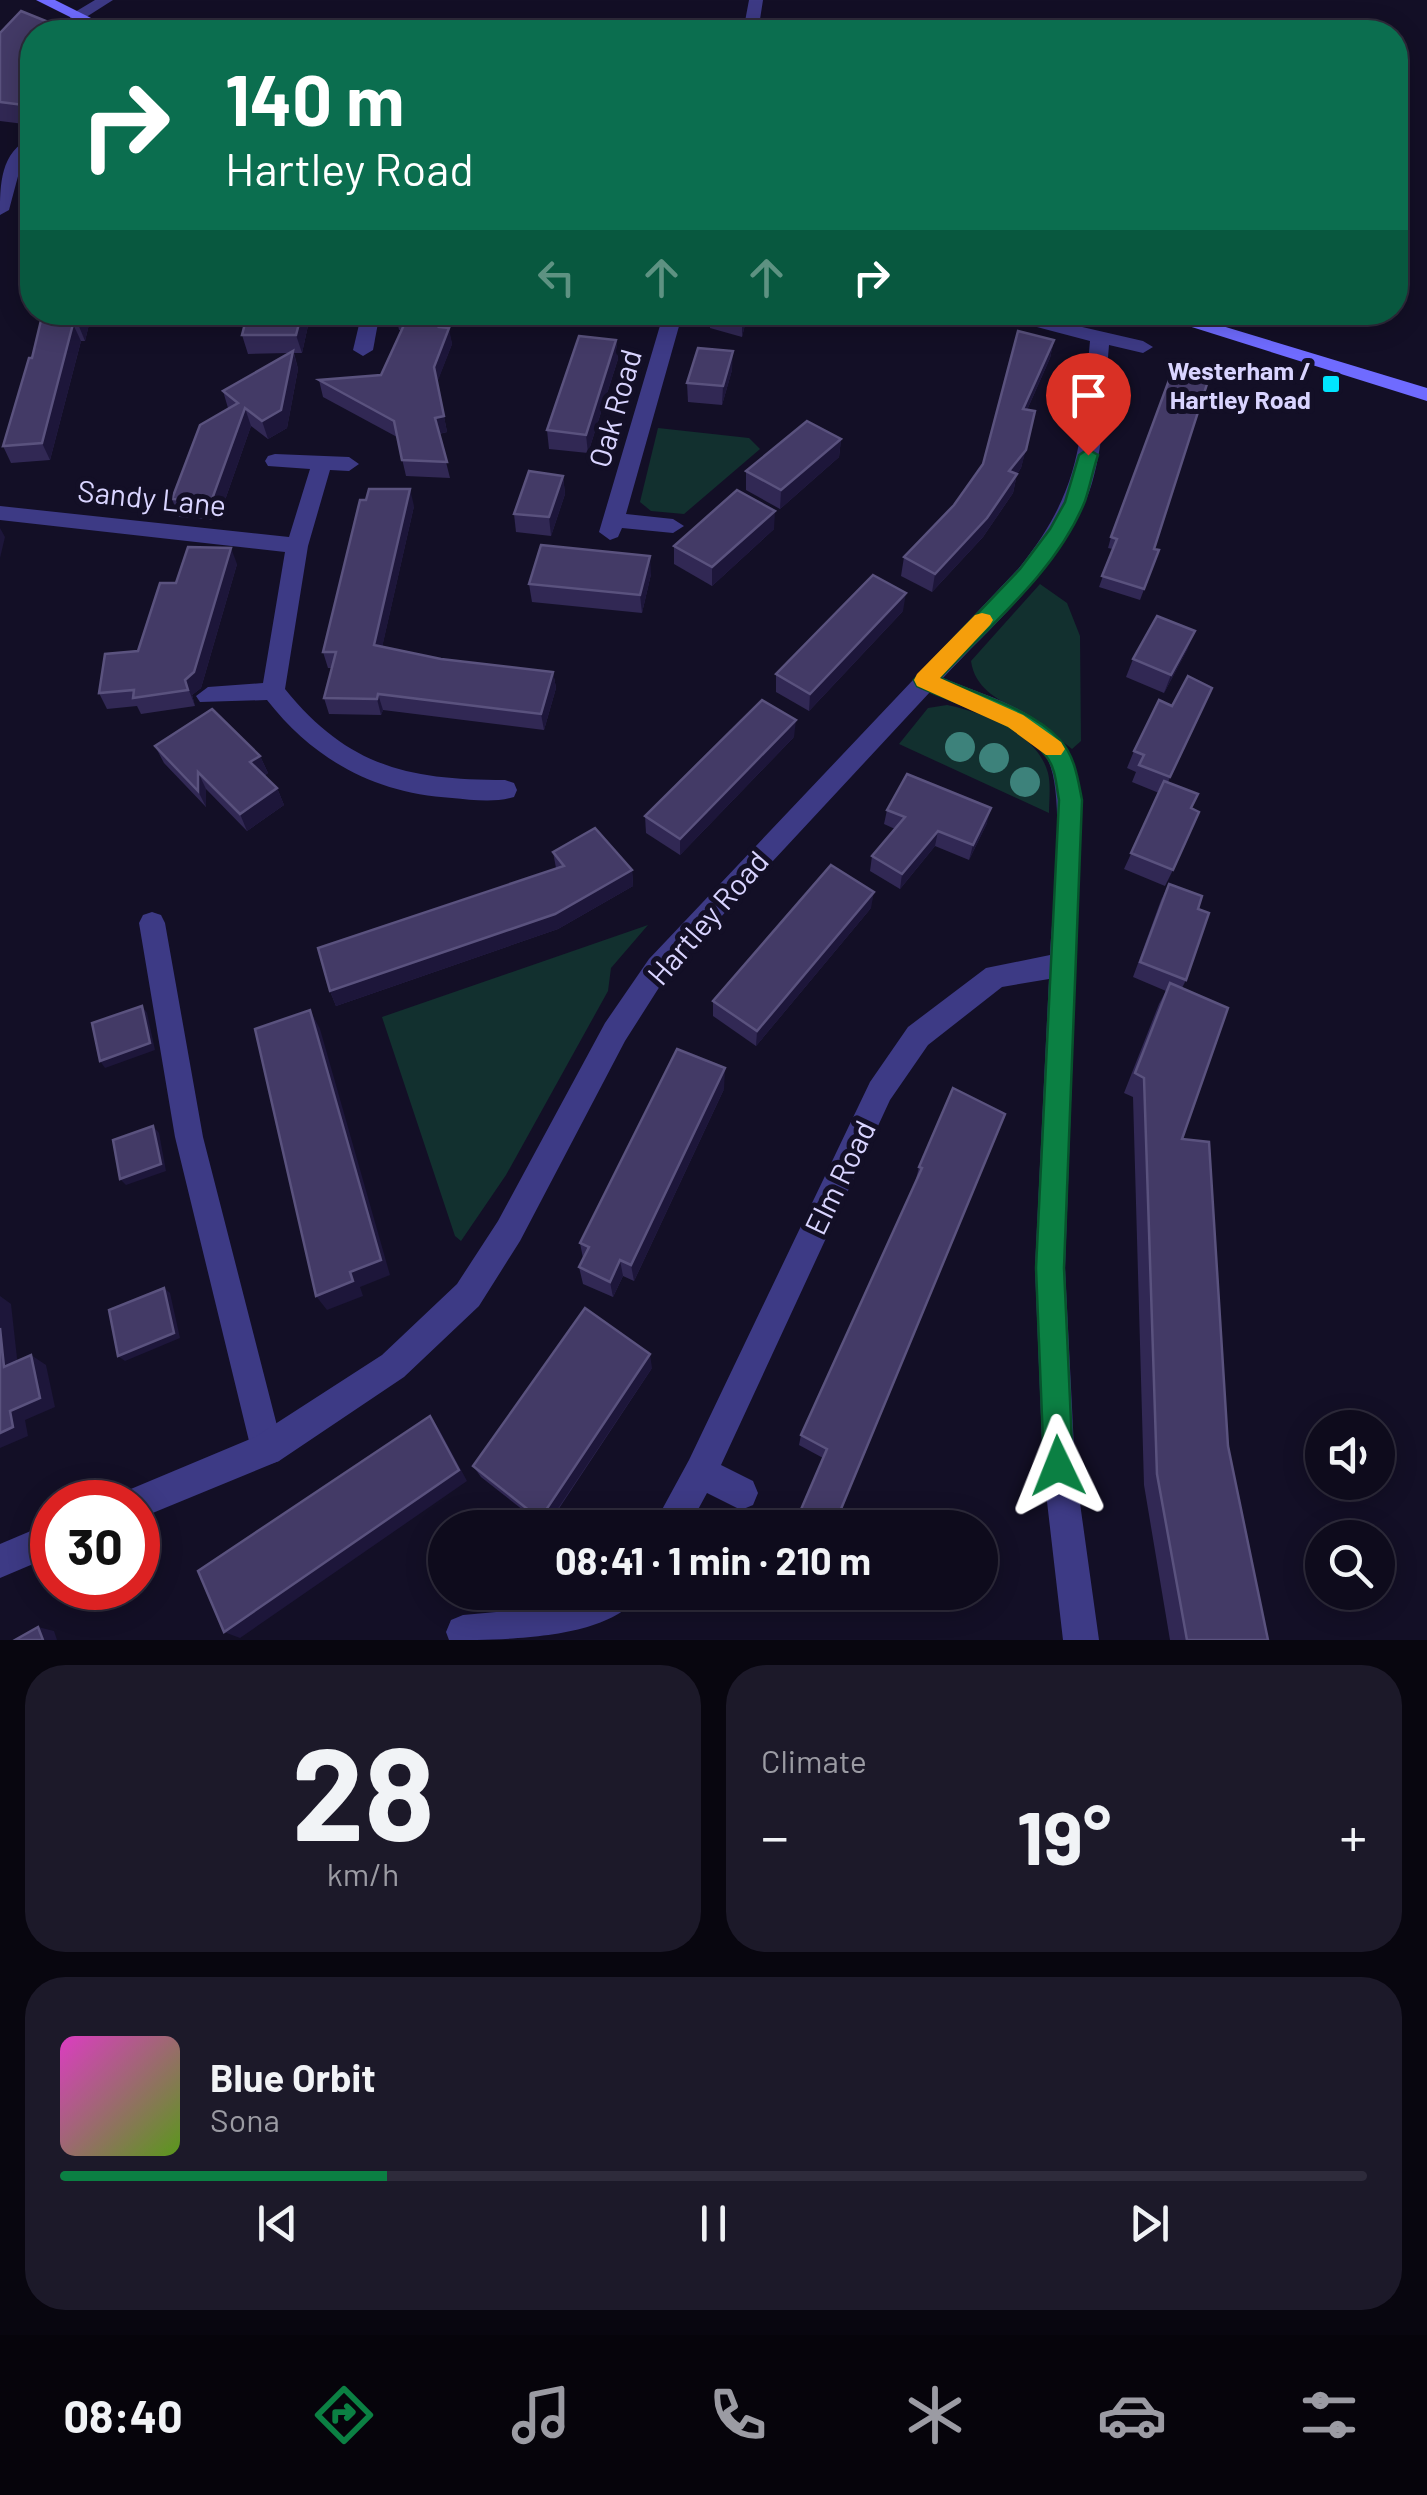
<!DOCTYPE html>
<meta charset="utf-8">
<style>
:root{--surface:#0e0b1c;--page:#1c1929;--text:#f1f3f6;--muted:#9b9ba3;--line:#2e2b3b;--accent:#0b8043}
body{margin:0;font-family:Barlow,sans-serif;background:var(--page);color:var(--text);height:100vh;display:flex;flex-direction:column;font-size:38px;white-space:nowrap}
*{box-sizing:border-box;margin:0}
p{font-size:32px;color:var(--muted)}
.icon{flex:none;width:55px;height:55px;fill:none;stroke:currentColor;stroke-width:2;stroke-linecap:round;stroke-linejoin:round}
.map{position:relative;height:1640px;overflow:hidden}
.details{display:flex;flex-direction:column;gap:25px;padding:25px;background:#08060f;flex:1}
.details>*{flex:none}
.banner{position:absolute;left:20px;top:20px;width:1388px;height:305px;border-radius:40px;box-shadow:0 5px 25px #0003,0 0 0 2px var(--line);background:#0b6e4f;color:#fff;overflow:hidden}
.tools{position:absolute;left:1305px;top:1410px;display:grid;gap:20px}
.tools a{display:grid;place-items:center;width:90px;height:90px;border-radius:50%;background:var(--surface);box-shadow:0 5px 25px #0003,0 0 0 2px var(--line);font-size:50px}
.speed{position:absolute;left:30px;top:1480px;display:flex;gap:20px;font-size:50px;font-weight:700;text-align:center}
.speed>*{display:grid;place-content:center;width:130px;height:130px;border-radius:50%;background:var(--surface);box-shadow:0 5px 25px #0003,0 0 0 2px var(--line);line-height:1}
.speed .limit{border:15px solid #d22;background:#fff;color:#111}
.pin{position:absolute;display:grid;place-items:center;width:85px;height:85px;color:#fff;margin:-102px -42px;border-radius:50% 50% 50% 0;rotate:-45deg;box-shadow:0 0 10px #0007}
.pin .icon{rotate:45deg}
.me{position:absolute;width:110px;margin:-55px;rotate:358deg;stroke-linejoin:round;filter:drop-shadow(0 0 8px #0008)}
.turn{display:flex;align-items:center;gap:35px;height:210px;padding:0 40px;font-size:45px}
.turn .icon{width:130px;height:130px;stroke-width:2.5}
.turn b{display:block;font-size:70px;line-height:85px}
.lanes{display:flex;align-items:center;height:95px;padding:0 40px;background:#0003;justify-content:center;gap:50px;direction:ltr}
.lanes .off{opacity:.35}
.big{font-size:75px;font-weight:700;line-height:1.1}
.details .card{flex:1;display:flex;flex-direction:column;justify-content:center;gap:15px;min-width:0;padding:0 35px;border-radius:40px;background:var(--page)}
.details .dial{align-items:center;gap:0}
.dial b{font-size:130px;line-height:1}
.song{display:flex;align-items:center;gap:30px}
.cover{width:120px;height:120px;border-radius:15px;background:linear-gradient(135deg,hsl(310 70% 55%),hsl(90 70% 35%))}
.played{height:10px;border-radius:5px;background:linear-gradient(90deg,var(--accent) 25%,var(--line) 25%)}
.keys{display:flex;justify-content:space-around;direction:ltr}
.heat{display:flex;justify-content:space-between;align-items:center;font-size:55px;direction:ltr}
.details .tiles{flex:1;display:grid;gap:25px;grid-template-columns:1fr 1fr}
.card:last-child{grid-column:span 2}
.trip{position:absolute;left:428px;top:1510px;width:570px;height:100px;border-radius:50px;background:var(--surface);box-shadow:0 5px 25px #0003,0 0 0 2px var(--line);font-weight:700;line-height:100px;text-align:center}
.dock{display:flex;height:160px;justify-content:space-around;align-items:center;background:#06040b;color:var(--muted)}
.dock .icon{width:70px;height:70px}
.dock .active{color:var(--accent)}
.dock b{font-size:45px;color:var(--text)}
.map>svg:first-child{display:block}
.green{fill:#12302f}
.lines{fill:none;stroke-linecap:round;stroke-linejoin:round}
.lane{fill:#3d3a85;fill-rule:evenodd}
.street{fill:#3d3a85;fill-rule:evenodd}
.secondary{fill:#6f6bff;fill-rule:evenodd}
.tree{fill:#3d827b}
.wall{fill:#312854}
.shaded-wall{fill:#1d163a}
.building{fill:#433a66;stroke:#5a527e;stroke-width:2.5}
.route{fill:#0b8043;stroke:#07532c;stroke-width:2.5}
.slow{fill:#f59e0b}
.poi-dot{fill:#00e5ff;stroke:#130f26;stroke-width:4}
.labels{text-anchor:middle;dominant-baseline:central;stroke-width:10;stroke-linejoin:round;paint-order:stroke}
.far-poi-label{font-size:25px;font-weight:bold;fill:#d9d4ff;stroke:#130f26;text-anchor:end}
.street-label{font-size:30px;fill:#d9d4ff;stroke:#130f26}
</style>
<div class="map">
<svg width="1427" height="1640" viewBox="0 0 1427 1640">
<rect width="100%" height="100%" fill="#130f26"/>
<!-- green -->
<g class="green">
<polygon points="658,428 749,438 760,449 684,514 651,511 640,502"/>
<path d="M 1040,584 L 1067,603 L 1080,636 L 1081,741 L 1072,749 C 1061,741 1052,731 1041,723 C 1014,705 976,697 971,661 Z"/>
<path d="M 947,705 C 983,712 1038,734 1048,773 C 1051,785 1049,801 1049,813 L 899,744 L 928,708 Z"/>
<polygon points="648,925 611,968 608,991 506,1175 461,1241 455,1236 382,1017"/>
</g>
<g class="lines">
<!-- lane -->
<g class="lane">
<polygon points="749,0 763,0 758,32 743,32"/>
<polygon points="152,912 161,915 165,923 203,1137 283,1449 279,1461 267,1465 255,1461 251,1449 175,1137 139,923 143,915"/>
<path d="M 596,1592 L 640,1592 C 615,1640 502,1640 449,1640 L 446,1632 L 451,1620 L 463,1615 L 549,1607 Z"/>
</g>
<!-- street -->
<g class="street">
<polygon points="95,0 113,0 80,21 70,21 70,15"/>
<path d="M 32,138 L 32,153 L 21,165 L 9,210 L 0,215 C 0,185 0,151 32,138 Z"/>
<polygon points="362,312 380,312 373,350 363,356 353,350"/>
<polygon points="664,312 683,312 626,514 673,519 684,526 673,533 622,528 618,537 610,540 599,532"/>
<path d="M 980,312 L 1017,312 L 1143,341 L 1153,347 L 1143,353 L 1109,345 C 1105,391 1105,439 1092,483 C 1068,561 997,620 943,678 C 1014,707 1068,716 1082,800 L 1065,1268 L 1075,1467 L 1099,1640 L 1063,1640 L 1043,1467 L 1035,1268 L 1049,979 L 1002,987 L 928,1045 L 890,1100 L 721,1465 L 753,1481 L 758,1493 L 753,1505 L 741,1510 L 707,1493 L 688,1528 L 652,1528 L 689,1460 L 870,1082 L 908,1027 L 986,968 L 1050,955 C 1052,913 1068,786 1045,755 C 1020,722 967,707 930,692 L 667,975 L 625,1041 L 520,1241 L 479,1306 L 404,1377 L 279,1461 L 138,1519 L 138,1502 L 122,1502 L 126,1491 L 255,1437 L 382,1355 L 457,1284 L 498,1221 L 605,1023 L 649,959 L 1019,568 C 1083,488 1081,439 1090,341 Z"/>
<path d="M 275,454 L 349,457 L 359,464 L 349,471 L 330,470 L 308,546 L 285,689 C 348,767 409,780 505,780 L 514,783 L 517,790 L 514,797 C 495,803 472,800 452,798 C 375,793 315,761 267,700 L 200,702 L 196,696 L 208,687 L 263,683 L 285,552 L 0,520 L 0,506 L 289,537 L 310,469 L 268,466 L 265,461 L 268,456 Z"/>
<polygon points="52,1522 52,1556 0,1578 0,1544"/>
</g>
<!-- secondary -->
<g class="secondary">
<polygon points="36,0 55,0 119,32 100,32"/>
<polygon points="1144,312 1176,312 1427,388 1427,401"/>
</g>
</g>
<!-- trees -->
<g class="tree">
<circle cx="960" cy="747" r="15"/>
<circle cx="994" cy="758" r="15"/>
<circle cx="1025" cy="782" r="15"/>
</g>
<!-- wall -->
<g class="wall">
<polygon points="32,32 32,125 0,121 0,33"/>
<polygon points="43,312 92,312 85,341 81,341 50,460 11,463 3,446 32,358"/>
<polygon points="311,312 302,353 294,353 298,369 287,428 268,439 251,426 218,520 179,517 172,499 228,408 223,391 289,353 248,354 242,335"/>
<polygon points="453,312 448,328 452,344 437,382 447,432 439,434 450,478 406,476 397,437 323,397 319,380 381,375 401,330 399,330 396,314"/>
<polygon points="710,312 748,312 742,337 710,328"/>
<polygon points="1240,312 1322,312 1318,322 1286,313 1282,324"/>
<polygon points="616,340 618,359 588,453 549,449 547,430"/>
<polygon points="1054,340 1050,358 1027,410 1035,411 1021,468 1017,474 1013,493 983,537 932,592 901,576 904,557 954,505 983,464"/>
<polygon points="732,370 722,405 688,402 687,383"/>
<polygon points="841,439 839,457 780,509 746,490 746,471"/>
<polygon points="563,476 565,494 551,536 516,532 514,514"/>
<polygon points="414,506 382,647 441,659 553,672 556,688 544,730 383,710 381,715 329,714 324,698 332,668 328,668 323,652"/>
<polygon points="774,529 712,586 674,564 674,546"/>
<polygon points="1111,537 1159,550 1140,600 1099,587 1113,549 1108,548"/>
<polygon points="237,564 201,688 192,695 195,706 141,714 137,706 107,709 99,693 138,651 176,583"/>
<polygon points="651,574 642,613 532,602 529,584"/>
<polygon points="903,611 809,711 776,692 776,674"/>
<polygon points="1188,648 1164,693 1126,677 1133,659"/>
<polygon points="1212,688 1168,782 1191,808 1173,870 1165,886 1124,869 1159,793 1132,782 1136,772 1127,768 1134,751 1172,706"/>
<polygon points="794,737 680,855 646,833 645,816"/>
<polygon points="155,746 260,756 268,773 264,776 277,788 284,805 247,831 206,789 206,807 164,763"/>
<polygon points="887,810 987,823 969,860 935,846 900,889 870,871 872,856 895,829 884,824"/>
<polygon points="553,852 632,870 633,886 558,929 336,1006 330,991 556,868"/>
<polygon points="1169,884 1198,909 1186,980 1182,988 1182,1139 1228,1446 1268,1640 1170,1640 1144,1485 1133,1097 1124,1093 1159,1004 1166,991 1133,977 1161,900"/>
<polygon points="871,908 756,1046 713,1016 713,1001"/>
<polygon points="724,1089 634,1281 623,1276 613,1297 583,1284 579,1267 583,1258 580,1243"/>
<polygon points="1005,1114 823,1458 799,1445 801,1435 915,1183 919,1167"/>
<polygon points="652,1368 546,1528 481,1477 473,1466"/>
</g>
<!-- shaded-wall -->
<g class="shaded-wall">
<polygon points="81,312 92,312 85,341 78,324"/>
<polygon points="302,312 311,312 302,353 296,335"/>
<polygon points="445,312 453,312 442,343 439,327"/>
<polygon points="743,312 748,312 742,337 742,318"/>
<polygon points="73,324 81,341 50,460 42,443"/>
<polygon points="449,328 452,344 437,383 434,367"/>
<polygon points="616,340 618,359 588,453 586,435"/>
<polygon points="1054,340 1050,358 1019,428 1023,409"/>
<polygon points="293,351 298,369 287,428 268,439 262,421"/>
<polygon points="733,351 732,370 722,405 723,386"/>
<polygon points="245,408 251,426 218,520 211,502"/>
<polygon points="444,416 447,432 438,434 435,418"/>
<polygon points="841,439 839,457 780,509 781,490"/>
<polygon points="1026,450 1021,468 1005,490 1009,471"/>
<polygon points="1017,474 1013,493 983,537 932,592 935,574"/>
<polygon points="563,476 565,494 551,536 549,517"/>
<polygon points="410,489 414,506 379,661 374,645"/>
<polygon points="775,511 774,529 712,586 712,567"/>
<polygon points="0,528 5,537 0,558"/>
<polygon points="231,548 237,564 201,688 192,695 195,706 185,680"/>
<polygon points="650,556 651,574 642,613 640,595"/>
<polygon points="906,593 903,611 809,711 810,694"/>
<polygon points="1195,631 1188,648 1164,693 1171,675"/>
<polygon points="553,672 556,688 544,730 541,714"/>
<polygon points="378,694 383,710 381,715 377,699"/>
<polygon points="796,720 794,737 680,855 680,839"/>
<polygon points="260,756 268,773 258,779 250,762"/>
<polygon points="198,772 206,789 206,807 198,791"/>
<polygon points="277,788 284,805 247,831 240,814"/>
<polygon points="991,808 987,823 969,860 973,845"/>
<polygon points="938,831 935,846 900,889 902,874"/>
<polygon points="632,870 633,886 558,929 336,1006 330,991"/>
<polygon points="874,892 871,908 756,1046 757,1031"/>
<polygon points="142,1006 147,1013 155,1050 105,1068 100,1061"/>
<polygon points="310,1010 320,1029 390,1275 360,1287 363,1296 327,1310 316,1296 350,1272"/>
<polygon points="725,1068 724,1089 634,1281 631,1265"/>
<polygon points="153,1126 159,1133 166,1171 126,1185 120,1179"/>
<polygon points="620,1260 623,1276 613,1297 610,1282"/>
<polygon points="164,1288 170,1293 180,1338 125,1361 118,1356"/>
<polygon points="0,1296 11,1304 19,1376 4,1367 0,1328"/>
<polygon points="650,1354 652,1368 545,1528 540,1519"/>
<polygon points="31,1355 46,1365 55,1407 25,1420 28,1436 0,1448 0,1433"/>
<polygon points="430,1416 439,1429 467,1481 240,1638 224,1632"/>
<polygon points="38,1627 54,1631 57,1640 43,1640"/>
</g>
<!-- building -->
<g class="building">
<polygon points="21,11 73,32 32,32 32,106 0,102 0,33"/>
<polygon points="43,312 81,312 78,324 73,324 42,443 3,446 29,358 32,358"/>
<polygon points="248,312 302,312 296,335 242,335"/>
<polygon points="396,312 445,312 439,327 449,328 434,367 444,416 435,418 447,462 402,460 394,421 319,380 381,375 409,314"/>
<polygon points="722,312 743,312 742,318"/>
<polygon points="1018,331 1054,340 1023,409 1035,411 1026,450 1009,471 1017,474 987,518 935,574 904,557 954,505 983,464"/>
<polygon points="579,336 616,340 586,435 547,430"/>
<polygon points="698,348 733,351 723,386 687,383"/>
<polygon points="293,351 281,410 262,421 245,408 211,502 172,499 200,425 238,403 223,391"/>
<polygon points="1172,372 1208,381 1154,549 1159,550 1144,589 1102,576 1117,539 1111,537"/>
<polygon points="807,421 841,439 781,490 746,471"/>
<polygon points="529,471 563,476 549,517 514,514"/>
<polygon points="369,489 410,489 374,645 441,659 553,672 541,714 378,694 377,699 324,698 336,652 323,652 360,500 366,500"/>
<polygon points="737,490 775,511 712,567 674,546"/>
<polygon points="541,545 650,556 640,595 529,584"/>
<polygon points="188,547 231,548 194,672 185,680 188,690 133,698 134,690 99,693 105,654 138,651 160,583 176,583"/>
<polygon points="873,575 906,593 810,694 776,674"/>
<polygon points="1157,616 1195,631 1171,675 1133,659"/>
<polygon points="1188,676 1212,688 1170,777 1139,765 1144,755 1134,751 1159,700 1172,706"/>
<polygon points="762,700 796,720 680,839 645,816"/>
<polygon points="212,709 260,756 250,762 277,788 240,814 198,772 198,791 155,746"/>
<polygon points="907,774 991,808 973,845 938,831 902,874 872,856 905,817 887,810"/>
<polygon points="1164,781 1198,794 1191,808 1199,812 1173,870 1131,853"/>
<polygon points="595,828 632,870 555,914 330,991 318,948 564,866 553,852"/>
<polygon points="831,865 874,892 757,1031 713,1001"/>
<polygon points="1169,884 1202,896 1198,909 1209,913 1186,980 1140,962"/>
<polygon points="1170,983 1228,1008 1182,1139 1209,1142 1228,1446 1268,1640 1187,1640 1157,1474 1144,1078 1135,1073"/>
<polygon points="142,1006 150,1043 100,1061 92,1023"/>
<polygon points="310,1010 381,1260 350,1272 353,1281 316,1296 255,1029"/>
<polygon points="677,1049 725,1068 631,1265 620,1260 610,1282 579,1267 589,1247 580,1243"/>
<polygon points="953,1088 1005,1114 836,1521 847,1528 793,1528 827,1449 801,1435 922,1168 919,1167"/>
<polygon points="153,1126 161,1164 120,1179 113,1140"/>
<polygon points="164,1288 174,1333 118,1356 109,1310"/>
<polygon points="585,1308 650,1354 540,1519 473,1466"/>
<polygon points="0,1328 4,1367 31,1355 40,1398 10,1411 13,1427 0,1433"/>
<polygon points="430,1416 459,1470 224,1632 198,1571"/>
<polygon points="38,1627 43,1640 15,1640"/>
</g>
<!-- route -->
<path class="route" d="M 1088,449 L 1098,455 C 1093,470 1090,486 1085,501 C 1057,571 990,625 940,678 C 977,694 1032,709 1060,740 C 1075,756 1078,780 1082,800 L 1064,1268 L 1073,1466 L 1069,1477 L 1058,1481 L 1048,1477 L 1044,1466 L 1036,1268 L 1059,800 C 1056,785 1056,768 1046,756 C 1024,725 952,702 917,686 L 914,680 L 1020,569 L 1050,529 L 1065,502 L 1079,455 Z"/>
<!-- slow -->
<polygon class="slow" points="982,613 990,615 993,620 990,625 940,678 1023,715 1061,742 1065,749 1061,755 1046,755 1008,727 917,686 914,680 917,674 975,615"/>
<!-- markers -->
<rect class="poi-dot" x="1321" y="374" width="20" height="20" rx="5"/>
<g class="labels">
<!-- far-poi labels -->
<g class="far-poi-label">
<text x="1311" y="370">Westerham /<tspan x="1311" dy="29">Hartley Road</tspan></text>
</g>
<!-- street labels -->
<g class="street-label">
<text transform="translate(614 408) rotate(-74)">Oak Road</text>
<text transform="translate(152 497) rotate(6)">Sandy Lane</text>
<text transform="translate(707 917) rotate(-49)">Hartley Road</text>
<text transform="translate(839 1177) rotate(-64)">Elm Road</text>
</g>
</g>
</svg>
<div class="tools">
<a><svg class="icon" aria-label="sound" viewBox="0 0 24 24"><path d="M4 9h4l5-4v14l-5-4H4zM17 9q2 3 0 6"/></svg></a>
<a><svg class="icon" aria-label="search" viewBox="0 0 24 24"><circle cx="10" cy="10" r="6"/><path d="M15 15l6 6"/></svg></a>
</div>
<div class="speed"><div class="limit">30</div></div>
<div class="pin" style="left:1088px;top:455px;background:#d93025"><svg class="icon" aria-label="arrive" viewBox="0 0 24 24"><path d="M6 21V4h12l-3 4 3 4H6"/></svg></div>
<svg class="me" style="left:1058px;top:1466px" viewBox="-20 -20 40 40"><path d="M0-17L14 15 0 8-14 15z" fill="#0b8043" stroke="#fff" stroke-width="4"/></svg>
<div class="trip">08:41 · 1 min · 210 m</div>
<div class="banner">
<div class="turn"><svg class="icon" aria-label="right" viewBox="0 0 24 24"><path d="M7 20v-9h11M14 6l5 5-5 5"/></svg><div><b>140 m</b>Hartley Road</div></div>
<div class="lanes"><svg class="icon off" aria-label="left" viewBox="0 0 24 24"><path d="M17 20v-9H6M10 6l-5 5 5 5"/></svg><svg class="icon off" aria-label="ahead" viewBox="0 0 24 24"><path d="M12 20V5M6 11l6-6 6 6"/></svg><svg class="icon off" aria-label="ahead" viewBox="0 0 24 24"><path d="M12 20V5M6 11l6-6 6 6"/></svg><svg class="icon" aria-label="right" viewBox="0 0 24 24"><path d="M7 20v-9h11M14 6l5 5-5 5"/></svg></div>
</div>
</div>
<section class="details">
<div class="tiles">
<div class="card dial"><b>28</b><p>km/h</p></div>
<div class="card"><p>Climate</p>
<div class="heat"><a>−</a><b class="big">19°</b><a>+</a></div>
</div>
<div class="card">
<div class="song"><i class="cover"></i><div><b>Blue Orbit</b><p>Sona</p></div></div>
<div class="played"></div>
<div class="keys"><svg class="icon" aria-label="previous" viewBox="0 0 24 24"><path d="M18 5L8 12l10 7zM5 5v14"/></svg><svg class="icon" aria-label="pause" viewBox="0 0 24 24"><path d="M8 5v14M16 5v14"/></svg><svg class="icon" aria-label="next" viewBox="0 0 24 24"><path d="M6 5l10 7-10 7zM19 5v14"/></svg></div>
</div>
</div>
</section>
<nav class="dock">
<b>08:40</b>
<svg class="icon active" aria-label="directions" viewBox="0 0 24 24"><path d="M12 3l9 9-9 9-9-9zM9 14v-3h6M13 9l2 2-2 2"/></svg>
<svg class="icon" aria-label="music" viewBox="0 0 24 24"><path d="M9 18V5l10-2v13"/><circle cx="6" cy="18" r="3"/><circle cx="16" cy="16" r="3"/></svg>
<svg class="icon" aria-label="phone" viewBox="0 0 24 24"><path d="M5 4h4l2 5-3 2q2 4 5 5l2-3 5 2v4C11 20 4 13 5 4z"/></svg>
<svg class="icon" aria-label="climate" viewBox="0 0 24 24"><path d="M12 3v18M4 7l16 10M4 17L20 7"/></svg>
<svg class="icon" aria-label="car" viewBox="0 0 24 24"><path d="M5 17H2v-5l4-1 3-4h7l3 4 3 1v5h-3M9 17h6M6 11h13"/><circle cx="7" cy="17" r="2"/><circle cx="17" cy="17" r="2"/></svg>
<svg class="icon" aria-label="filters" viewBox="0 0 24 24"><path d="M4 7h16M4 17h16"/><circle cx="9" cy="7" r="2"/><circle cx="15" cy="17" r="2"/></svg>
</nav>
